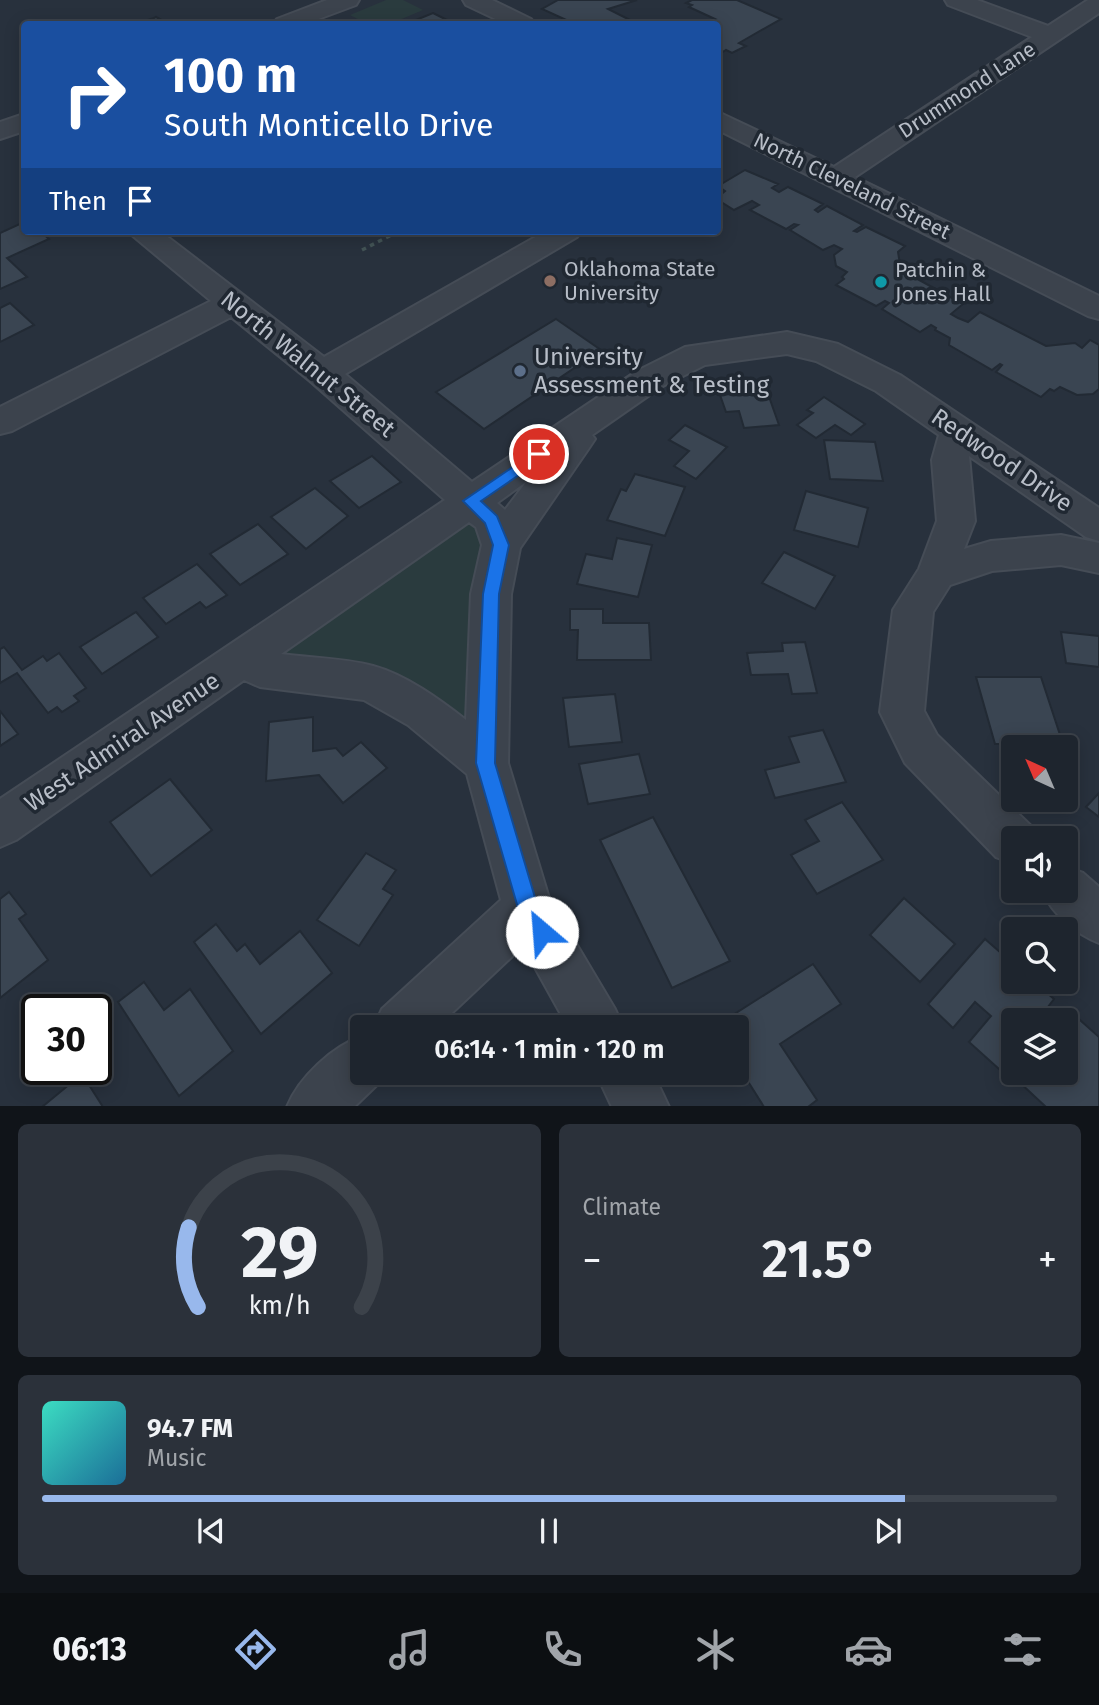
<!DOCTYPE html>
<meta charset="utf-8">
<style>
:root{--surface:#1e252e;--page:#2b313a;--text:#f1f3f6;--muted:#a1a5aa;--line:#3c424a;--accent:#98b8ec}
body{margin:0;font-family:"Fira Sans",sans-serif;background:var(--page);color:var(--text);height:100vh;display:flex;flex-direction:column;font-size:26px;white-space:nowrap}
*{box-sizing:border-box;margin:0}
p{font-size:23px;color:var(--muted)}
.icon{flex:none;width:38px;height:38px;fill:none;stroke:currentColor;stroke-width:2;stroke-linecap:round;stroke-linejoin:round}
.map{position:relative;height:1106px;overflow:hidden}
.drawer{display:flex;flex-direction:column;gap:18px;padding:18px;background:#101419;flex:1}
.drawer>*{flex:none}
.banner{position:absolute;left:21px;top:21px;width:700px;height:214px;border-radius:7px;box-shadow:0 4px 18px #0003,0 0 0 2px var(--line);background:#1a4fa0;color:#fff;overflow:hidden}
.needle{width:46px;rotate:316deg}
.fabs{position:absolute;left:1001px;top:735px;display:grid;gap:14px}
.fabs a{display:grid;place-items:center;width:77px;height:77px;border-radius:7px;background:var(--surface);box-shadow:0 4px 18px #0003,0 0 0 2px var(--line);font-size:35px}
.speed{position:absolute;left:21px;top:994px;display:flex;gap:14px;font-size:35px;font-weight:700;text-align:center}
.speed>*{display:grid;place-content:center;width:91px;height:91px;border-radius:50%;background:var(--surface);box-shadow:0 4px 18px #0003,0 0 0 2px var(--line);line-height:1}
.speed .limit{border:4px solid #111;border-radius:10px;background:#fff;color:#111}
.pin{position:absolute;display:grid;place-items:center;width:60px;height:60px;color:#fff;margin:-30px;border:4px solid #fff;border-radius:50%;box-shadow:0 2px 7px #0007}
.me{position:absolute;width:77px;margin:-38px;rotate:333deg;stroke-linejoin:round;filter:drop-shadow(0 0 5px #0008)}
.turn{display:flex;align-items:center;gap:24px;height:147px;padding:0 28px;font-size:32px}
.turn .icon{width:91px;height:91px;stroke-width:2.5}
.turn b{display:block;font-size:49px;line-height:60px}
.then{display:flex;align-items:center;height:66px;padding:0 28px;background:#0003;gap:14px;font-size:26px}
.big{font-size:52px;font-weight:600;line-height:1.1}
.drawer .tile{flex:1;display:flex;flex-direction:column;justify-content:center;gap:10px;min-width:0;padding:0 24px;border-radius:10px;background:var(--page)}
.drawer .dial{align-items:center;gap:0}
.dial svg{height:182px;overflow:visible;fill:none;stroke:var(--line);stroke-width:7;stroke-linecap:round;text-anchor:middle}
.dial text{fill:var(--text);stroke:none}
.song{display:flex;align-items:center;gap:21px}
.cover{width:84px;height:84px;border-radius:10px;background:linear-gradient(135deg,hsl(170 70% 55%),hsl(200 70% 35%))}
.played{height:7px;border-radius:4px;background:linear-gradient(90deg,var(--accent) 85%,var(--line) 85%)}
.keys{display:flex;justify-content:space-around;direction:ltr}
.heat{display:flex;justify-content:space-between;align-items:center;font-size:38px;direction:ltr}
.drawer .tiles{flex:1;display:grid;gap:18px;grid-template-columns:1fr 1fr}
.tile:last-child{grid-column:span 2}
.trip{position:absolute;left:350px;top:1015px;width:399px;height:70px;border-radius:7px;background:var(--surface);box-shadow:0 4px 18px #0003,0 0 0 2px var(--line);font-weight:600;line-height:70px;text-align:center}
.tabs{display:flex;height:112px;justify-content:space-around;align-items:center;background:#0c0f12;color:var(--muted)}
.tabs .icon{width:49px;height:49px}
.tabs .selected{color:var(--accent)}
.tabs b{font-size:32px;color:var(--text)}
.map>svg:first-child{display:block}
.green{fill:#2a3b3e}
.building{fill:#3a4552;stroke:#222a34;stroke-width:2}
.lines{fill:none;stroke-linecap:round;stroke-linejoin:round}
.minor-casing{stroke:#454c56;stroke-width:4}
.path{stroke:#435456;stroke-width:3.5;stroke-dasharray:4.5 4.5;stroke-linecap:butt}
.minor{fill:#3c434d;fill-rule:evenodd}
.route{fill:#1a73e8;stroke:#114b97;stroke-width:2}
.education-dot{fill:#8d6e63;stroke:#202832;stroke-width:2.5}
.culture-dot{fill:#0f9aa8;stroke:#202832;stroke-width:2.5}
.service-dot{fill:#5c6f8a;stroke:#202832;stroke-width:2.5}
.labels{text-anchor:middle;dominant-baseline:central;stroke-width:7;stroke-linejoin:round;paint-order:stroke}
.far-street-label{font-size:21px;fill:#b8bec8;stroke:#202832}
.far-poi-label{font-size:21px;fill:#b8bec8;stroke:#202832;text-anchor:start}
.poi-label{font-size:24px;fill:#b8bec8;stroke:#202832;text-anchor:start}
.street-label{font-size:24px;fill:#b8bec8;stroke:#202832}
</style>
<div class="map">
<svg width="1099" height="1107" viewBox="0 0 1099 1107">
<rect width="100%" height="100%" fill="#28313d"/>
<!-- green -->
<g class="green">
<path d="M 386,0 L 403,0 L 423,10 C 394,22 380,32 350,15 Z"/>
<polygon points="471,501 492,520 486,763 423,712 260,669"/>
</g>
<!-- building -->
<g class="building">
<polygon points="558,0 637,0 608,9 630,20 626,21 633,24 575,24 542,9"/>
<polygon points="692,0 737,0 781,19 739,43 746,46 732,53 726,50 718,55 718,24 703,24 715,19 689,7 692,5 686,3"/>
<polygon points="433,13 455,24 406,24"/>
<polygon points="156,17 169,24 135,24 154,18"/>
<polygon points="745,170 778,184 772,188 779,192 788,187 823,204 815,210 818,212 827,206 863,225 854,231 857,232 866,227 905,246 898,252 901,270 963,304 951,314 958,318 968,322 980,312 1046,346 1075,343 1082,348 1090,340 1099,345 1099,389 1093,394 1077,395 1060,387 1054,391 1050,389 1041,397 996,372 1002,365 1000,364 992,370 949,345 950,338 935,330 936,328 931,325 920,332 882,309 889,303 885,301 876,306 836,285 844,279 842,277 847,272 836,266 834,255 842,249 834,245 823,250 790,230 798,225 794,224 786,229 750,210 759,205 752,201 734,210 718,200 718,197 725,191 718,186"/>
<polygon points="24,222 24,231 40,231 49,239 7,258 27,277 0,289 0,233"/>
<polygon points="10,303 34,325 0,342 0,308"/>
<polygon points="556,319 601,350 484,429 436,392"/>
<polygon points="767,391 779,425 744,428 739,411 726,412 720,395"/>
<polygon points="824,397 865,424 851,435 835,425 816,438 797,425 813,413 807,410"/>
<polygon points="685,425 727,447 696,479 674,466 689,451 669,440"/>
<polygon points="824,440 875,442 883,481 830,479"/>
<polygon points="372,456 401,482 359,508 330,481"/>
<polygon points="635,474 685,487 665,536 607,520 621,489 626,491"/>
<polygon points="315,488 348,516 306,549 271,517"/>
<polygon points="806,491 868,508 858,547 794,530"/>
<polygon points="258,524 288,554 240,585 210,554"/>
<polygon points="617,538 652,545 638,597 577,584 586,554 612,559"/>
<polygon points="784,552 835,576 815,609 762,583"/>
<polygon points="197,564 227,595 206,608 200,602 166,624 143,598"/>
<polygon points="570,609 603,609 603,623 649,623 651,660 577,660 578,630 570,630"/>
<polygon points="136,612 158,637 102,674 80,647"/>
<polygon points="1061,632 1099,636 1099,667 1066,663"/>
<polygon points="805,642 817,693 792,694 788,674 751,675 747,653 783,651 782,643"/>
<polygon points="4,647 22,670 43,656 47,661 59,653 86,688 74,696 79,701 62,712 57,707 48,713 17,673 0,683 0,649"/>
<polygon points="976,677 1041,677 1063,744 995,744"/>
<polygon points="615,694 622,742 569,747 563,698"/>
<polygon points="0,711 18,734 0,746"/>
<polygon points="313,717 313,751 336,748 343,756 361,742 387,768 343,803 319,775 266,781 269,722"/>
<polygon points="823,730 846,782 775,798 765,770 799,762 789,737"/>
<polygon points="639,754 650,794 588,804 579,764"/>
<polygon points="170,779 212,830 151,876 110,822"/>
<polygon points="1099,793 1099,817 1086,807"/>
<polygon points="842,802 883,860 817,894 791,855 819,841 805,820"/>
<polygon points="653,817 730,961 672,988 600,840"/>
<polygon points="366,853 396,870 383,889 393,895 359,946 317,920"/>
<polygon points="9,892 26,914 19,919 48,960 0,998 0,899"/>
<polygon points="904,898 955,944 920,982 870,935"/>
<polygon points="216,924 237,951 245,944 260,964 300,931 332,973 261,1034 194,942"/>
<polygon points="985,939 1009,960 1005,966 1013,973 1013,982 1034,982 1054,999 1038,1020 1013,1020 1013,1051 999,1069 969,1042 991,1016 975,1002 953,1028 928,1004"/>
<polygon points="813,964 841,1004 780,1044 817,1100 808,1107 764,1107 737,1064 737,1027 714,1027"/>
<polygon points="144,982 164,1010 190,989 233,1051 179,1096 118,1002"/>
<polygon points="1071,1012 1099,1037 1099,1107 1046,1107 1017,1080 1023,1073 1066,1073 1064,1020"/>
<polygon points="82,1074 103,1107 42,1107"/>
</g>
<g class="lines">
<defs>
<g id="minor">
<polygon points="327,0 359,0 356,5 305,24 273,24 277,19"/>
<polygon points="463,0 492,0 531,19 535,24 506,24 466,5"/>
<polygon points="945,0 977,0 1048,26 1088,0 1099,0 1099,13 855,177 1099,296 1099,319 1088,316 718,130 718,112 834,167 1032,37 948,5"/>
<polygon points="24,114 24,131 0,139 0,122"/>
<path d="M 127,231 L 160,231 L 324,357 L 546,231 L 582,231 L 577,237 L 345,374 L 472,482 L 637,371 L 685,347 L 787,332 L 838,344 L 900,375 L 1099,508 L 1099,541 L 1086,537 L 969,456 L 975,521 L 964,549 L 991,541 L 1061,535 L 1099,543 L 1099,573 L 1061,565 L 992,571 L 950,585 L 933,612 L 924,711 L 937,735 L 1030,825 L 1035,838 L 1013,838 L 1013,863 L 996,857 L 905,763 L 880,712 L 893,610 L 919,569 L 937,521 L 932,460 L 939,435 L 876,391 L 816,361 L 787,354 L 705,365 L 661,387 L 592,435 L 595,439 L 589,448 L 520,548 L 511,594 L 508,763 L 549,898 L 615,1009 L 623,1027 L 568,1027 L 523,946 L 437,1027 L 374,1027 L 382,1009 L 501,900 L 467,774 L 408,725 L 364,700 L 260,687 L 244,680 L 16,840 L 0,847 L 0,799 L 445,500 L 310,381 L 231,317 L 12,431 L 0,434 L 0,407 L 211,301 ZM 527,481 L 505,510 L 497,503 ZM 469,522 L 476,527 L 482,545 L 471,594 L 466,720 C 439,699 406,675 373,666 C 344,658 311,658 281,654 Z"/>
<path d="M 1066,867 L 1083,873 L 1099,887 L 1099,943 C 1075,933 1053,915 1042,891 L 1066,891 Z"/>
<path d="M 362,1036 L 362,1073 L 384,1073 L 381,1081 L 354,1107 L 287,1107 C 299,1077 332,1047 362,1036 Z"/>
<polygon points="596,1073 653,1073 669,1107 612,1107"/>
</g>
</defs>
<!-- minor casing -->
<use href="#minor" class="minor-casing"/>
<!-- path -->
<polyline class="path" points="362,250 399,231"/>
<!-- minor -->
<use href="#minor" class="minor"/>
</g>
<!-- route -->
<polygon class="route" points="539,449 547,454 544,458 481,501 497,516 509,545 499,594 495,763 537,904 552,932 549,939 542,942 535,939 518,908 476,763 483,594 493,545 485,523 463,501"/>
<!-- markers -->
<circle class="education-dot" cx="550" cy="281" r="7"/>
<circle class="culture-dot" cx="881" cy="282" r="7"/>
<circle class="service-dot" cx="520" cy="371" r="7"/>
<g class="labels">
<!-- far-street labels -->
<g class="far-street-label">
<text transform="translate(967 90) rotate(-33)">Drummond Lane</text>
<text transform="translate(852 186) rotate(26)">North Cleveland Street</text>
</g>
<!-- far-poi labels -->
<g class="far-poi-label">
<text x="564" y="269">Oklahoma State<tspan x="564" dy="24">University</tspan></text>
<text x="895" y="270">Patchin &amp;<tspan x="895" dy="24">Jones Hall</tspan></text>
</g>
<!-- poi labels -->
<g class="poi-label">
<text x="534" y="357">University<tspan x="534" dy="28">Assessment &amp; Testing</tspan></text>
</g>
<!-- street labels -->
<g class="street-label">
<text transform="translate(308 364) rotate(39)">North Walnut Street</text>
<text transform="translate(1002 460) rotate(34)">Redwood Drive</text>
<text transform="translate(122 742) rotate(-34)">West Admiral Avenue</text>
</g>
</g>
</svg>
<div class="fabs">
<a><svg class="needle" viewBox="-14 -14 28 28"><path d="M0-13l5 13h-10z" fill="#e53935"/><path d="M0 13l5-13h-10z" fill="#a1a5aa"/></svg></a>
<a><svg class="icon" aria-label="sound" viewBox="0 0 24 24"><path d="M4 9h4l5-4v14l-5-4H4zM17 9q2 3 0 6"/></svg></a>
<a><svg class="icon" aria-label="search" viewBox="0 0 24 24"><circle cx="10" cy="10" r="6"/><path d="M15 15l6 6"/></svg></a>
<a><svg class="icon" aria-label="layers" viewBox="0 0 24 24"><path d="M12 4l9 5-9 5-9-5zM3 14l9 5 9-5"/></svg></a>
</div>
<div class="speed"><div class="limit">30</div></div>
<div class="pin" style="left:539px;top:454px;background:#d93025"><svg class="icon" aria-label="arrive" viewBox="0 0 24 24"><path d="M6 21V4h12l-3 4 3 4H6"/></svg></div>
<svg class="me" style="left:542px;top:932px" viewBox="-20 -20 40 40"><circle r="19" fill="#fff"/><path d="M0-13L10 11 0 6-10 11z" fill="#1a73e8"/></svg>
<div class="trip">06:14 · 1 min · 120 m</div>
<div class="banner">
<div class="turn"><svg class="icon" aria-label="right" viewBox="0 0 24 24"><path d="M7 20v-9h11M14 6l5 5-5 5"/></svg><div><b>100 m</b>South Monticello Drive</div></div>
<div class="then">Then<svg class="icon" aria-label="arrive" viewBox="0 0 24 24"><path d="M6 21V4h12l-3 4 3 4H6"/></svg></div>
</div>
</div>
<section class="drawer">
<div class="tiles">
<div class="tile dial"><svg viewBox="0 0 100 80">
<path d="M14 69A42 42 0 1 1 86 69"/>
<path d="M14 69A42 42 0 0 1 10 34" stroke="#98b8ec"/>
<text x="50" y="56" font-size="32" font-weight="700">29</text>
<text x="50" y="72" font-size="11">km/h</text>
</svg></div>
<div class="tile"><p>Climate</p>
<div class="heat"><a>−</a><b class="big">21.5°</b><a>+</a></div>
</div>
<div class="tile">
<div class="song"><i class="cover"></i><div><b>94.7 FM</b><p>Music</p></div></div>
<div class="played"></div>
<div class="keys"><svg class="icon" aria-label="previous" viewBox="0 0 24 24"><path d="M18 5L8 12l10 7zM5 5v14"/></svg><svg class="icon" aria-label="pause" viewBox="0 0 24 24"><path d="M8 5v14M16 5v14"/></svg><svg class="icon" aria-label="next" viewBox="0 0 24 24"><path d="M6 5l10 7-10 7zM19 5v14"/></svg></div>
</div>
</div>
</section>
<nav class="tabs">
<b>06:13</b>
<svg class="icon selected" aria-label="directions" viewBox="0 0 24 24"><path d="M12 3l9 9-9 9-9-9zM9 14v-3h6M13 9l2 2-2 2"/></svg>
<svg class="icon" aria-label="music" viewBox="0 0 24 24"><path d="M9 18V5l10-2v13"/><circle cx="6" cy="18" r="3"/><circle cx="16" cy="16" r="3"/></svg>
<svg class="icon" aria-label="phone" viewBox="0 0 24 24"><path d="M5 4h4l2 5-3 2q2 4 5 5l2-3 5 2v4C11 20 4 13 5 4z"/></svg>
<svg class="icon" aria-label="climate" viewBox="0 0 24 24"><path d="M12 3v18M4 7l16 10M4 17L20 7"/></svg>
<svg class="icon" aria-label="car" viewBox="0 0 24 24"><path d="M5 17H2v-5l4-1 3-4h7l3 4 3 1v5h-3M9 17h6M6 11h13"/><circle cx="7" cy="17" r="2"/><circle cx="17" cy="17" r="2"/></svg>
<svg class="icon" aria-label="filters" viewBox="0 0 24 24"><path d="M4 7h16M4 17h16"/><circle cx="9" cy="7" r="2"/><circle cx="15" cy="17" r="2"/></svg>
</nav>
